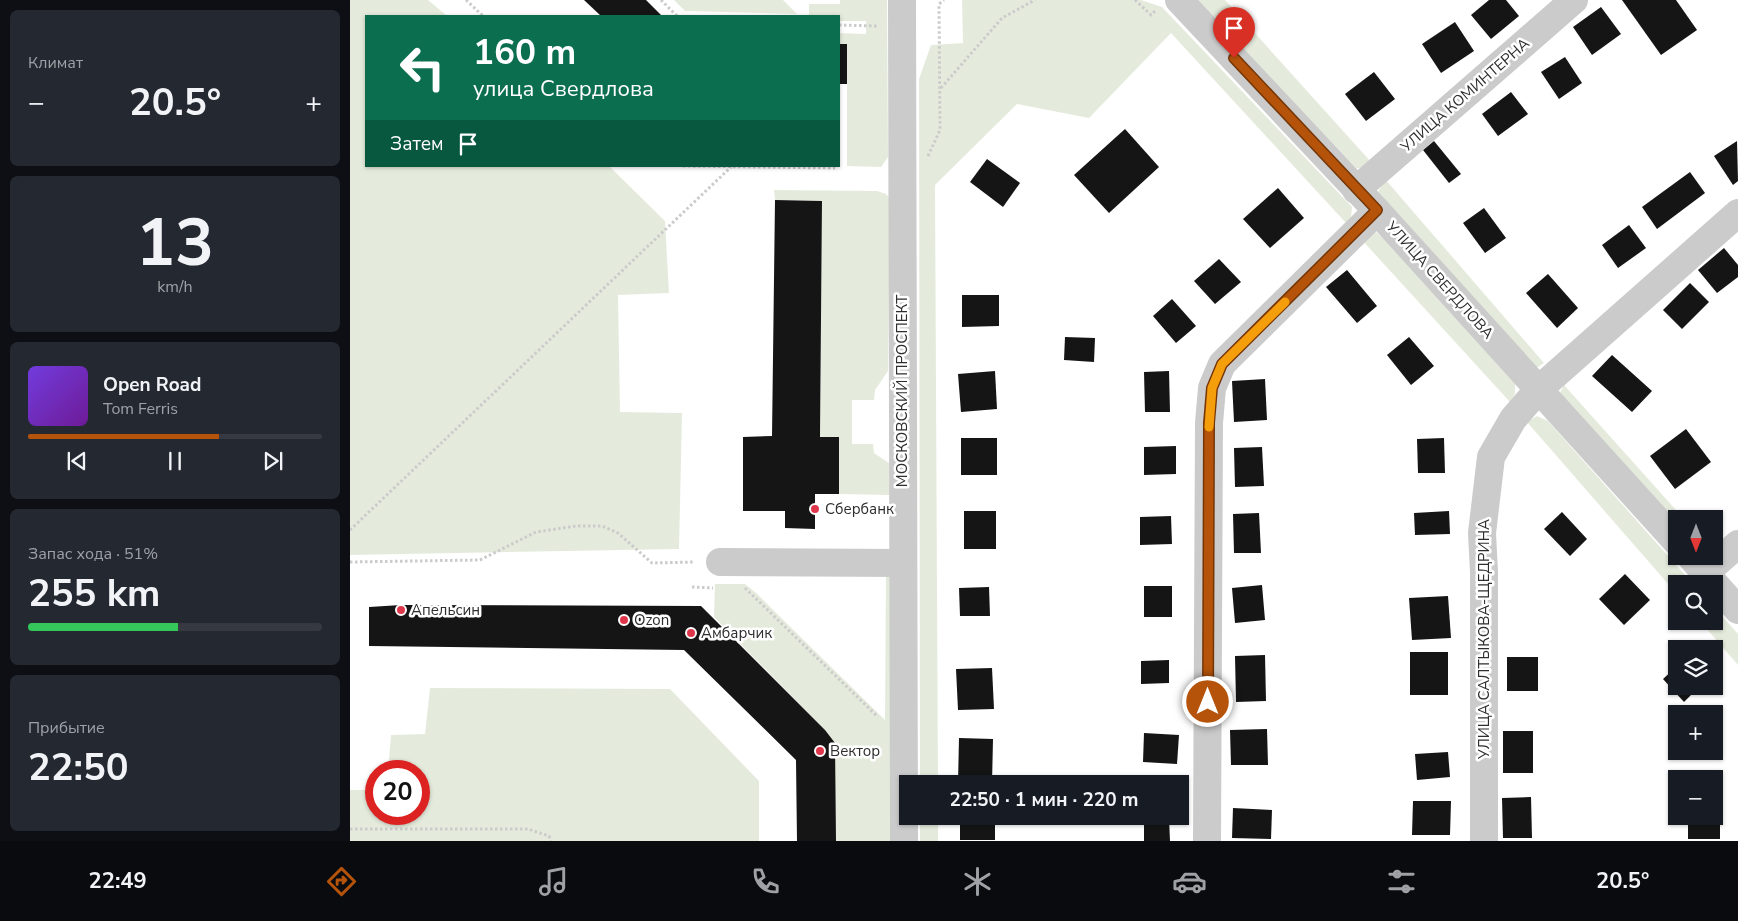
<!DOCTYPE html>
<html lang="ru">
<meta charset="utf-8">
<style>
:root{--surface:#171b24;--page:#242831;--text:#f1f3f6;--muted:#9ea1a6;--line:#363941;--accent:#b45309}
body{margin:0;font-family:"Nunito Sans",sans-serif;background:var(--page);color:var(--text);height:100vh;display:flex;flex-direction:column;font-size:19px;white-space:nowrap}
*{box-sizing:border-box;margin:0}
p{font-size:16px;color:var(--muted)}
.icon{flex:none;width:28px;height:28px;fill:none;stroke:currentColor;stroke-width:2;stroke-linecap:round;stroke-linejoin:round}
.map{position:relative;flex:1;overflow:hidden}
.drawer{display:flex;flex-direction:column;gap:10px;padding:10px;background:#0d0f14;width:350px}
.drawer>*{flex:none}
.guide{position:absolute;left:15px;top:15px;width:475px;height:152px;border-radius:0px;box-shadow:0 1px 4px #0004;background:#0b6e4f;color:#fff;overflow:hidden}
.needle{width:32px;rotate:180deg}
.fabs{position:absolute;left:1318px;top:510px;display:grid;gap:10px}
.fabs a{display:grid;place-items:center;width:55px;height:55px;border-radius:0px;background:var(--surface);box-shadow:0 1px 4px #0004;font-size:25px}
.speed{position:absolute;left:15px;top:760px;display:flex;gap:10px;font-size:25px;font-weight:700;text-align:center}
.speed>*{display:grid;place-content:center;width:65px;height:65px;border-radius:50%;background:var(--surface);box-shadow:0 1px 4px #0004;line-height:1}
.speed .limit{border:8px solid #d22;background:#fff;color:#111}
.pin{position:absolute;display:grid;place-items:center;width:42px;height:42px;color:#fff;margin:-51px -21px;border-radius:50% 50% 50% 0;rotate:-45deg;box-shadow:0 0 5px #0007}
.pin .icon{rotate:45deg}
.me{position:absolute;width:55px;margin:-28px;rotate:0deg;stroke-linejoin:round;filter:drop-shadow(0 0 4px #0008)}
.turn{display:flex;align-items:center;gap:18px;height:105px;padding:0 25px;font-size:22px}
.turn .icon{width:65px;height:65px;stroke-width:2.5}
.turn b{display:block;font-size:35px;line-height:42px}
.then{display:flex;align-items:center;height:48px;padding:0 25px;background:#0003;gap:10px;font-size:19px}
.big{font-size:38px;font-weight:700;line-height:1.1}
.drawer .card{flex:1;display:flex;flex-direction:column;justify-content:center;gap:8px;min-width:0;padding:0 18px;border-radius:8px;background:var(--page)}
.drawer .dial{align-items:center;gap:0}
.dial b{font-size:65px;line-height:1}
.song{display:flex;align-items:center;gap:15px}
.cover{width:60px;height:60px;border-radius:8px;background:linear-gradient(135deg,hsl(260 70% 55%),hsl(280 70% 35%))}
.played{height:5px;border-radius:2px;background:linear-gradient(90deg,var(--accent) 65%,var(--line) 65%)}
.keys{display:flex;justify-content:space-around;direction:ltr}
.heat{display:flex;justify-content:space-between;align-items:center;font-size:28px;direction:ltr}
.charge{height:8px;border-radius:4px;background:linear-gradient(90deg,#34c759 51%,var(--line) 0)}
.trip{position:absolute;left:549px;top:775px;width:290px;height:50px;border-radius:0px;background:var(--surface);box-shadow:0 1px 4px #0004;font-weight:700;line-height:50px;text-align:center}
.menu{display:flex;height:80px;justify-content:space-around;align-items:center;background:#090b0e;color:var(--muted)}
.menu .icon{width:35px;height:35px}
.menu .current{color:var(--accent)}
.menu b{font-size:22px;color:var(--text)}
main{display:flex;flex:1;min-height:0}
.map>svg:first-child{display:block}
.green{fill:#e5ebdc}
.building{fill:#151515}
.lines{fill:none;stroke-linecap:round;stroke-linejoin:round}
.path{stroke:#cbcbcb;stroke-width:3;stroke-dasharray:2.5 2.5;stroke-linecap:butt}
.minor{stroke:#cbcbcb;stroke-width:28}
.route-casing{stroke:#753606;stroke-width:12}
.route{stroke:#b45309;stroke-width:9}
.slow{stroke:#f59e0b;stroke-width:9}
.poi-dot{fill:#de374b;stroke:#fff;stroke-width:2}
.labels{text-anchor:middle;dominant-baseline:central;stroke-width:5;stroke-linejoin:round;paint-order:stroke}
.street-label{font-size:15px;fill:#2e2e2e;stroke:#fff}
.poi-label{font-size:15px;fill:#2e2e2e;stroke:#fff;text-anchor:start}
</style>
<main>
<section class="drawer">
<div class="card"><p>Климат</p>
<div class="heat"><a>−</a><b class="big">20.5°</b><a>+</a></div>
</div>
<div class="card dial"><b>13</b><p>km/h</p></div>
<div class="card">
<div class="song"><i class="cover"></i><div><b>Open Road</b><p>Tom Ferris</p></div></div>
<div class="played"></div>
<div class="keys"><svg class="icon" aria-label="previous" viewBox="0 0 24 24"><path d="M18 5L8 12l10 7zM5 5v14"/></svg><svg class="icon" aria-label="pause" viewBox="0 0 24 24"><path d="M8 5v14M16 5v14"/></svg><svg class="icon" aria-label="next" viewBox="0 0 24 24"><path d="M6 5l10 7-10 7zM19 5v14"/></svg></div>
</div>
<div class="card"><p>Запас хода · 51%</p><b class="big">255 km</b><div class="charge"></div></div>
<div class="card"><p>Прибытие</p><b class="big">22:50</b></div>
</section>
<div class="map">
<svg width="1388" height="841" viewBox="0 0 1388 841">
<rect width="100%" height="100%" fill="#fff"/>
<!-- green -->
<g class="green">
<polygon points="0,0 78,0 97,16 16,16 16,166 259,166 315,221 319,293 268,295 270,412 332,413 329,549 0,555"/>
<polygon points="324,0 433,0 447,14 335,11"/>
<polygon points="490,0 537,0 538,157 531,167 497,166 497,44 489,44 489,33 516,34 516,21 489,21 489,16 459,16 459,4 490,4"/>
<polygon points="612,0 791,0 812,7 1002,207 1001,217 996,223 821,33 739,118 667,104 585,185 588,784 570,784 569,79 581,45 613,43"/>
<polygon points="847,0 875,0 1022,163 1015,168 1006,168"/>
<polygon points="1035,179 1194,363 1188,367 1180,368 1027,194"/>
<polygon points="424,190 527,191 536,194 540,199 538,371 525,390 524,400 502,400 502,444 523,444 524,453 539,463 540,495 489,494 489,437 470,437 472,201 425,200"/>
<polygon points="1020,232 1026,232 1033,238 1165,384 1165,394 1160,402 1011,239"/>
<polygon points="1214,385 1334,519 1326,519 1326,533 1208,397"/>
<polygon points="1187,416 1198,421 1343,584 1326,584 1326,593 1177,422"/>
<polygon points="536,571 543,577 543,841 486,841 475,730 364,617 365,584 395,584 405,592 535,720"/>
<polygon points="1364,607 1388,634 1388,665 1350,621 1364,621"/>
<polygon points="80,688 320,689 409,781 409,841 0,841 0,790 26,790 26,814 69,814 69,771 38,771 41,735 75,734"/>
<rect x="570" y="816" width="18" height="25"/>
</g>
<!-- building -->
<g class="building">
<polygon points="234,0 296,0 312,16 251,16"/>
<polygon points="1139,0 1156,0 1169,16 1141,39 1121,15"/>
<polygon points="1272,0 1326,0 1347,30 1311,55"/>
<polygon points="1251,7 1271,34 1242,55 1223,27"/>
<polygon points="1105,22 1124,51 1091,73 1072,44"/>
<rect x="489" y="44" width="8" height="40"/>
<polygon points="1215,57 1232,83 1209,99 1191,72"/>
<polygon points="1024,72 1045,99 1016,121 995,94"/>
<polygon points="1161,92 1178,114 1148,136 1132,114"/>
<polygon points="775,129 809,167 759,213 724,175"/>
<polygon points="1084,141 1111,174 1099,183 1073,150"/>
<polygon points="1387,141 1388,181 1383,185 1364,156"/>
<polygon points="637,159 670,183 653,207 620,182"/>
<polygon points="1340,172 1355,193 1307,229 1292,207"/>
<polygon points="928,188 954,218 920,248 893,219"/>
<polygon points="425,200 472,201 470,437 489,437 489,494 465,494 465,529 435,528 435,511 393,511 393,437 422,436"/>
<polygon points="1134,208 1156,238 1135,253 1113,223"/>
<polygon points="1279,225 1296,248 1268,268 1252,245"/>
<polygon points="1374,248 1388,265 1388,277 1367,293 1348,270"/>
<polygon points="869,259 891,282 865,304 844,281"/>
<polygon points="997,270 1027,306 1007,323 976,287"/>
<polygon points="1198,274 1228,308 1207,328 1176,293"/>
<polygon points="1340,283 1359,302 1332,329 1313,310"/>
<polygon points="612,295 649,295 649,326 612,327"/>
<polygon points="822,299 846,326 826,343 803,316"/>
<polygon points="715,337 745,338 744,362 714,360"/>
<polygon points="1059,337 1084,366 1061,385 1037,355"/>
<polygon points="1262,355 1302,391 1282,412 1242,376"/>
<polygon points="645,371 647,409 611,412 608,374"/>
<polygon points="819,371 820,412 795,412 794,372"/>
<polygon points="915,379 917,420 884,422 882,381"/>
<polygon points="1336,429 1361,462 1325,489 1300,456"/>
<rect x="611" y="438" width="36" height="37"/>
<polygon points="1094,438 1095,473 1068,473 1067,439"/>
<polygon points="826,446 826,474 794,475 794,447"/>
<polygon points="912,447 914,486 885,487 884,448"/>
<rect x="614" y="511" width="32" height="38"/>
<polygon points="1099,511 1100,534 1065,535 1064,513"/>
<polygon points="1212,512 1237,539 1220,556 1194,529"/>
<polygon points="909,513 911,553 884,553 883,514"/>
<polygon points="821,516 822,544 790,545 790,517"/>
<polygon points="1275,574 1300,600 1274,625 1249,599"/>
<polygon points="912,585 915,620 885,623 882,588"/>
<rect x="794" y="586" width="28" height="31"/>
<polygon points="639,587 640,616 610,616 609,588"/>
<polygon points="1098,596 1101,638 1062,640 1059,598"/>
<polygon points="51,605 351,606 475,730 485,743 486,841 447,841 446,760 334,650 19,646 19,607"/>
<rect x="1060" y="652" width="38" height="43"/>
<polygon points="915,655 916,701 886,702 885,656"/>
<rect x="1157" y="657" width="31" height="34"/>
<polygon points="819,660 819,683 791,684 791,661"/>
<polygon points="1326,667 1326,686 1350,686 1334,702 1313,679"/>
<polygon points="642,668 644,709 608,710 606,669"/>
<polygon points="917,729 918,765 881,765 880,730"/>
<rect x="1153" y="731" width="30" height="42"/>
<polygon points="794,733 829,735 827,764 793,762"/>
<polygon points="609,738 643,739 642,784 608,783"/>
<polygon points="1098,752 1100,777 1067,780 1065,754"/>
<polygon points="1181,797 1182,838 1153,838 1152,798"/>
<polygon points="1063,801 1101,801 1100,835 1062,835"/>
<polygon points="1364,801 1370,801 1370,839 1338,839 1338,816 1364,816"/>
<polygon points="883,808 922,810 921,839 882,838"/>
<rect x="610" y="816" width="35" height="24"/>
<polygon points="819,818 820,841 794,841 794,819"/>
</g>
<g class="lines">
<!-- path -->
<g class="path">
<polyline points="116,0 133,16"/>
<polyline points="311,0 327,16"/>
<polyline points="785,0 801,15 806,10"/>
<polyline points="489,25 528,26"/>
<polyline points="591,88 652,18 685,0"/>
<polyline points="578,156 590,130 589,4 594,0"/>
<polyline points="333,166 485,168"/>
<polyline points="0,530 381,167"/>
<polyline points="0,562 130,560 186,532 226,526 252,526 268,533 302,563 345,562"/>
<polyline points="342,587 363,588"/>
<polyline points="395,588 528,717"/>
<polyline points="0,829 178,829 199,836 201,841"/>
</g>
<!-- minor -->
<g class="minor">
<polyline points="552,0 554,841"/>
<polyline points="829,0 1027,211 1326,541"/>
<polyline points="1006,190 1224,0"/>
<polyline points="1340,556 1388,610"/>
<polyline points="370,562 553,563"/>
<polyline points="1355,573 1388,544"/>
<polyline points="857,841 859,423 862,388 872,364 1027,211"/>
<polyline points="1134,841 1134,572 1132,533 1141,457 1163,419 1188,390 1388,213"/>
</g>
</g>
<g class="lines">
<defs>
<polyline id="route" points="858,702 859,423 862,388 872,364 1027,210 884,58"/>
</defs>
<!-- route casing -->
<use href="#route" class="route-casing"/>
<!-- route -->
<use href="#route" class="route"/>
<!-- slow -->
<polyline class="slow" points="859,427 862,388 872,364 935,302"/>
</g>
<!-- markers -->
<g class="poi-dot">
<circle cx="465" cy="509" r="5"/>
<circle cx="51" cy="610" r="5"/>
<circle cx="274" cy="620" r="5"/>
<circle cx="341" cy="633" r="5"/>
<circle cx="470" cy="751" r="5"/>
</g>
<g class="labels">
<!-- street labels -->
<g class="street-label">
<text transform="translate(1115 95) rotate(-41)">УЛИЦА КОМИНТЕРНА</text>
<text transform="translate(1090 280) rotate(48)">УЛИЦА СВЕРДЛОВА</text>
<text transform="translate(552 391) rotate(-90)">МОСКОВСКИЙ ПРОСПЕКТ</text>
<text transform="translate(1134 639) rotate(-90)">УЛИЦА САЛТЫКОВА-ЩЕДРИНА</text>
</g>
<!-- poi labels -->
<g class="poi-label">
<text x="475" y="509">Сбербанк</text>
<text x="61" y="610">Апельсин</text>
<text x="284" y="620">Ozon</text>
<text x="351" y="633">Амбарчик</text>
<text x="480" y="751">Вектор</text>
</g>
</g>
</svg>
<div class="fabs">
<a><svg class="needle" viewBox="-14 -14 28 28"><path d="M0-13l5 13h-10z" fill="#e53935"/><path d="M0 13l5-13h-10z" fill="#9ea1a6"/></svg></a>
<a><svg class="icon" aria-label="search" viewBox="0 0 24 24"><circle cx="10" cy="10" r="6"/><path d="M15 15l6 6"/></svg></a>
<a><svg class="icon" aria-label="layers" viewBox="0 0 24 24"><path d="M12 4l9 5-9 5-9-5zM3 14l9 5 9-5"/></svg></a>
<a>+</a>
<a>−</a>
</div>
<div class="speed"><div class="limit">20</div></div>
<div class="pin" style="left:884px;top:58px;background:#d93025"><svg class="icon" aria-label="arrive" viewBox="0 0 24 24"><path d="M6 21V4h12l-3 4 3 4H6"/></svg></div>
<svg class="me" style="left:858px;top:702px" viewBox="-20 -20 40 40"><circle r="17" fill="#b45309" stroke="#fff" stroke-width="3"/><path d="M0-11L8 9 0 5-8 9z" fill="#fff"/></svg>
<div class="trip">22:50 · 1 мин · 220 m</div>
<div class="guide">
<div class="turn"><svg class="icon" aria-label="left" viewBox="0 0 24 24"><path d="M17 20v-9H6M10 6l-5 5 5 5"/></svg><div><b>160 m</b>улица Свердлова</div></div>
<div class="then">Затем<svg class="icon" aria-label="arrive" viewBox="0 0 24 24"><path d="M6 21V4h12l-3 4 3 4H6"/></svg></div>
</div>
</div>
</main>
<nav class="menu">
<b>22:49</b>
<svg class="icon current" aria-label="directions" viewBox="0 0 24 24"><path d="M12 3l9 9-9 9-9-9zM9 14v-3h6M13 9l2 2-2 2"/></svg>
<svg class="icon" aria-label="music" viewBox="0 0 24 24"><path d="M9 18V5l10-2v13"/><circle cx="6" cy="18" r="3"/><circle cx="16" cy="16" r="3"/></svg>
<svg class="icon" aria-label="phone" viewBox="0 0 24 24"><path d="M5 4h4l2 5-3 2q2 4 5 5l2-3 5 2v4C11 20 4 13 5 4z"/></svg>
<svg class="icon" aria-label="climate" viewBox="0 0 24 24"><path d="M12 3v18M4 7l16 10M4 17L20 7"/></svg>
<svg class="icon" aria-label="car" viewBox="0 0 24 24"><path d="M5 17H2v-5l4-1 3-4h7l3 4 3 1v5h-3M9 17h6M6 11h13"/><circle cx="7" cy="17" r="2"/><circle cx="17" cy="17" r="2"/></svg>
<svg class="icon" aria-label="filters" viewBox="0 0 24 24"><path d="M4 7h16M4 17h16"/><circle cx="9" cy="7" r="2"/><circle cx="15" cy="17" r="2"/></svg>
<b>20.5°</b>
</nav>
